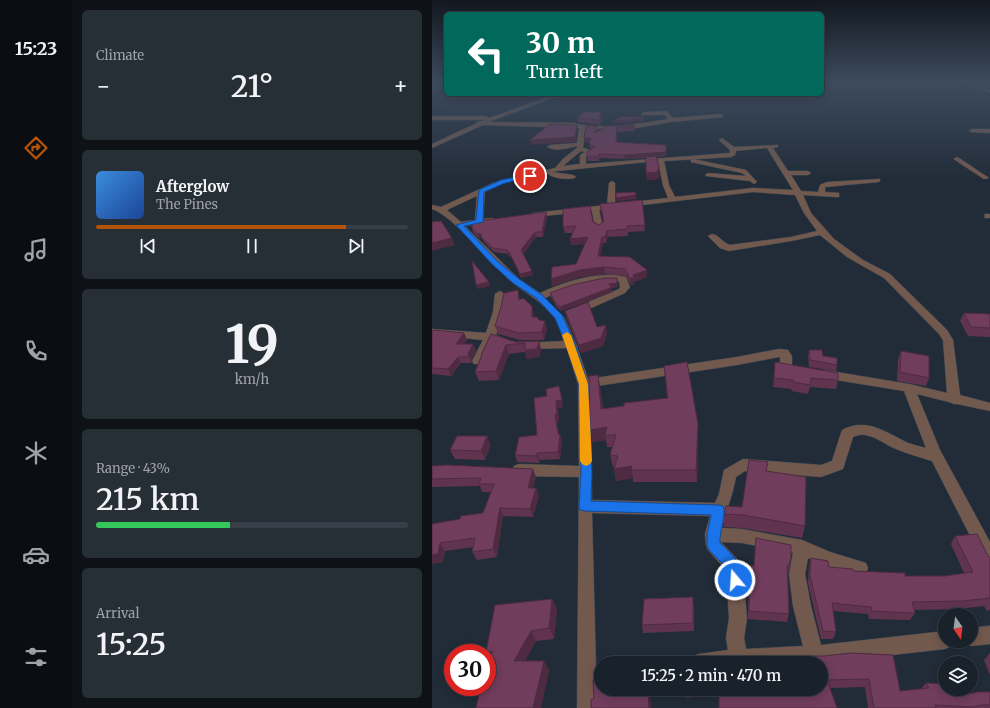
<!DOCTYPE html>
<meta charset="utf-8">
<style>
:root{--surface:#19212a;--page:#262e36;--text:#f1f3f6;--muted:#9fa3a8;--line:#373e47;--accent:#b45309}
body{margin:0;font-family:Merriweather,serif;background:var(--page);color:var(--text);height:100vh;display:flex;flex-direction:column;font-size:15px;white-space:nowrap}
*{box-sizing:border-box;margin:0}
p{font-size:13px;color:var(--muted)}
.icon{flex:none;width:22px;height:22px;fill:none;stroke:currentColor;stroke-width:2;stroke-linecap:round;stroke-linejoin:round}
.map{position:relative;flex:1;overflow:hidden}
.details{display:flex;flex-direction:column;gap:10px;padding:10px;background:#0e1217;width:360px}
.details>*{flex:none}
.banner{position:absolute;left:12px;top:12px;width:380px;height:84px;border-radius:6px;box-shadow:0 2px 10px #0003,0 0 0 1px var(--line);background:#00695c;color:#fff;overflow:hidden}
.needle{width:26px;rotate:166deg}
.buttons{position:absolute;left:506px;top:608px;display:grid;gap:8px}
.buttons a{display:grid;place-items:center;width:40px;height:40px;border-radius:50%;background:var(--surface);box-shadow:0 2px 10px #0003,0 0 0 1px var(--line);font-size:20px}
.speed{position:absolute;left:12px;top:644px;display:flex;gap:8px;font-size:20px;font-weight:700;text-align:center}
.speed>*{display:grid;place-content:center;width:52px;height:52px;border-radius:50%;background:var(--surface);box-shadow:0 2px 10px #0003,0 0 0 1px var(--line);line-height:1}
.speed .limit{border:6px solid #d22;background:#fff;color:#111}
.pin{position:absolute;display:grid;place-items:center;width:34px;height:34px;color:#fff;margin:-17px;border:2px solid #fff;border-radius:50%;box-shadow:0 1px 4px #0007}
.me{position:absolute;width:44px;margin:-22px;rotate:342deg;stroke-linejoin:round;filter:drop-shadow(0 0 3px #0008)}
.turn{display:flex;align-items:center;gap:14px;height:84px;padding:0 16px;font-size:18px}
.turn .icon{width:52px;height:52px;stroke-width:2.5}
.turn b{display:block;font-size:28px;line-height:34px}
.big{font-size:30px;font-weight:600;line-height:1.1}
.details .card{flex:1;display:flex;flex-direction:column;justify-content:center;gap:6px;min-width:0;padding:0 14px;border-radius:6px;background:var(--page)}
.details .dial{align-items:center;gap:0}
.dial b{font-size:52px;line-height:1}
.song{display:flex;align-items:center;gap:12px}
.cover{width:48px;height:48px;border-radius:6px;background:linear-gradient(135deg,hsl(210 70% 55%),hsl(220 70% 35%))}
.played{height:4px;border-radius:2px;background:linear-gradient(90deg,var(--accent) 80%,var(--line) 80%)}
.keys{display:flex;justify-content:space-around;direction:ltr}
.heat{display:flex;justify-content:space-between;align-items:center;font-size:22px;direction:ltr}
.charge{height:6px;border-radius:3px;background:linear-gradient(90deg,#34c759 43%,var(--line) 0)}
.trip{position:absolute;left:162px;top:656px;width:234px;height:40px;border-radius:20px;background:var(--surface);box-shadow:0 2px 10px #0003,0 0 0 1px var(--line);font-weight:600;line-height:40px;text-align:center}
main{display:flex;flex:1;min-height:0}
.tabs{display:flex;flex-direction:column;width:72px;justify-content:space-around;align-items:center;background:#0a0d11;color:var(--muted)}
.tabs .icon{width:28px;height:28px}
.tabs .on{color:var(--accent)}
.tabs b{font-size:18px;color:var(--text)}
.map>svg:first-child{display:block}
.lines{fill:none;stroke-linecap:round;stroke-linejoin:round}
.street-casing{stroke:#404a55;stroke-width:1}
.street{fill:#72594e;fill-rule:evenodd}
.wall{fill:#60344f}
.shaded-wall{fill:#4e2b40}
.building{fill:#703d5c;stroke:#4e2b40}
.route{fill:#1a73e8;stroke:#114b97}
.slow{fill:#f59e0b}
</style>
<main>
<nav class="tabs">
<b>15:23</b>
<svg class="icon on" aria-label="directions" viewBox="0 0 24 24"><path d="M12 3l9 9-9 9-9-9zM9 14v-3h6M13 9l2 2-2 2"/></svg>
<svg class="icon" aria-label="music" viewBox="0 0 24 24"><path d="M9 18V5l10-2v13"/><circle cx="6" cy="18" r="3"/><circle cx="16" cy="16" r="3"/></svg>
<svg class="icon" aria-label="phone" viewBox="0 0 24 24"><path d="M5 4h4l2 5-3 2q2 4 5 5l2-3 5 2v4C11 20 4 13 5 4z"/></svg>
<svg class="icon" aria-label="climate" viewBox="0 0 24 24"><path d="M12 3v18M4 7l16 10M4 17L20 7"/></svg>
<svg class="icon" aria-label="car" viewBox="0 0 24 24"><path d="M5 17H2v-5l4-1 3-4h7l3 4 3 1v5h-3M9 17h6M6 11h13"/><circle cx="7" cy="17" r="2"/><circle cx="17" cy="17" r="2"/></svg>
<svg class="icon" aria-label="filters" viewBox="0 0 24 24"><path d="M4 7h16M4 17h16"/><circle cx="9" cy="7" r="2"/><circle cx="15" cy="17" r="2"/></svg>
</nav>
<section class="details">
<div class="card"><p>Climate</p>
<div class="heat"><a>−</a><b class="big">21°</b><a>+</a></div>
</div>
<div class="card">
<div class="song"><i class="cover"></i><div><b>Afterglow</b><p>The Pines</p></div></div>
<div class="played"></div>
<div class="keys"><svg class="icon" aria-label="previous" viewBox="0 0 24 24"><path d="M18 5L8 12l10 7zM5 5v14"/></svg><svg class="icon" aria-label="pause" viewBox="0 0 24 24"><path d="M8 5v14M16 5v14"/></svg><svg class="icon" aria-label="next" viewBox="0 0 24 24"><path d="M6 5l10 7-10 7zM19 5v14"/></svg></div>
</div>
<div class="card dial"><b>19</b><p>km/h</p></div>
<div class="card"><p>Range · 43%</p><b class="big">215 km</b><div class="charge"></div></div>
<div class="card"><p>Arrival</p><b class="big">15:25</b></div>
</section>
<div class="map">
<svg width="558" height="708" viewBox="0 0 558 708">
<rect width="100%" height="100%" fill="#212c38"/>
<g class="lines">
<defs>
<g id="street">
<polygon points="523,81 531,81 558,90 558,92"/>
<path d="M 124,94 L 131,94 L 57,122 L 141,123 C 169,130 207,124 236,119 L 233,115 L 210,115 L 209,114 L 212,112 L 235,111 L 241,118 L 289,114 L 291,115 L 291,117 L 239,122 L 204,128 L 153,129 L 151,148 L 162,151 L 154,156 L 154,164 L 298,153 L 298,150 L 287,140 L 290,138 L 302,147 L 346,145 L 346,147 L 341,148 L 356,171 L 376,171 L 379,173 L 376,175 L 359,175 L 369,191 L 386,192 L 388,185 L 395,182 L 448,179 L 448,181 L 446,182 L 393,187 L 393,192 L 407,193 L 407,197 L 404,197 L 371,195 L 379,213 L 402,239 L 431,260 L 458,274 L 515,330 L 521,340 L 528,395 L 558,403 L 558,411 L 525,404 L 522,404 L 517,402 L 485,394 L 508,450 L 558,542 L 558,566 L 552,563 L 500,461 C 488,457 476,454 464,449 C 451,444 436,429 421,437 L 411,469 L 389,477 L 313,471 L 304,477 C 301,495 294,510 290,528 L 310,529 L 370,540 L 398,552 L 434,563 L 436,568 L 434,573 C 420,579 389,564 376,558 L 373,574 L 379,606 L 389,645 L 513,631 L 513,641 L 522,641 L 519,646 L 513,649 L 389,663 L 258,663 L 260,656 L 267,654 L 296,650 L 294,638 L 297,618 L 294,570 L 276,550 L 274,545 L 273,534 L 278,516 L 160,513 L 165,708 L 145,708 L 147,477 L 87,476 L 82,474 L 80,470 L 82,466 L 87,464 L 147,466 L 146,384 L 135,348 L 93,349 L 89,348 L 88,346 L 89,344 L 93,343 L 132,341 C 129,334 127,325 123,318 C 112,303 95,294 81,283 C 60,266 22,216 0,209 L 0,205 L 9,207 L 61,183 L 123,168 L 132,158 L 145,148 L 145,146 C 136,148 123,152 115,147 L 118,145 L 145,143 L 147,128 L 51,125 L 0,148 L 0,144 L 45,123 L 45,122 L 53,120 L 0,120 L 0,116 L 54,116 L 57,118 ZM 335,148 L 361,190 L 321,188 L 243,197 L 237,185 L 232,161 L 299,157 L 303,155 L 304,151 ZM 149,151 L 153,152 L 148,155 L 148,164 L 131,166 ZM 226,161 L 231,185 L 236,198 L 183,204 L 183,183 L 180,181 L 177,183 L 175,205 L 101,213 L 97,215 L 101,217 L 160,211 L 163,228 L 167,230 L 171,228 L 167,210 L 321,192 L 363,195 L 372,213 L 385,231 L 359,237 L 298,245 C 291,243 287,235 280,234 L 276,236 L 288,248 L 297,251 L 359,241 L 388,235 L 415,257 L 452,278 L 507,334 L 511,340 L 515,393 L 477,384 L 392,370 L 388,371 L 386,374 L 388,377 L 392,378 L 472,391 L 494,448 C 486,446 477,444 470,440 C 451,430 432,418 410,430 L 400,461 L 389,465 L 311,459 L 292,470 L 287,494 L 283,503 L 160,500 L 158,387 L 305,365 L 347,357 L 348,357 L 348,364 L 352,372 L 366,374 L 370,373 L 372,370 L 370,367 L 360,366 L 360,356 L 356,350 L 347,349 L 305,357 L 156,379 L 144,344 L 132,317 L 113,298 C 135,288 163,278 187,281 L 188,287 L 187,289 L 140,309 L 139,311 L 140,313 L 148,313 L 193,293 L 198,287 L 194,277 C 167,270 132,282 108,293 L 87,279 L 33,226 L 61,222 L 61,218 L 51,219 L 53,192 L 65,185 L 115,173 C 118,178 139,181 144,177 L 141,175 L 120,172 L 125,171 ZM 45,196 L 43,220 L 29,222 L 15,210 ZM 289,542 L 310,543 L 361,553 L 357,574 L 361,606 L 371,646 L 314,649 L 312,638 L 315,618 L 310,567 L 308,562 Z"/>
<polygon points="540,129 558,129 558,133 538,132 537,131"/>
<polygon points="525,157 527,158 557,178 552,179 523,160 522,159"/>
<polygon points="261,159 314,170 325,182 322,184 318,181 274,176 273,175 276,173 314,176 310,173 259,162 259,160"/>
<rect x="553" y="214" width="5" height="4"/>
<path d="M 68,291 L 73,294 C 73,309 69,321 64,335 L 74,339 L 75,341 L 70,344 L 61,341 L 50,364 L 42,364 L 40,361 L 51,340 L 0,335 L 0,329 L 54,333 L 61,312 L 63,294 Z"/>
<polygon points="558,626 558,644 539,646 533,643 532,641 539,641 539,628"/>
</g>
</defs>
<!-- street casing -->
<use href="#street" class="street-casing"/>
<!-- street -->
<use href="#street" class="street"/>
</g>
<!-- wall -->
<g class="wall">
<polygon points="549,81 558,81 558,85"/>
<polygon points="169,112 170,121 168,125 146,122 145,118"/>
<polygon points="203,125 203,130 202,131 185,132 185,142 234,156 225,157 227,174 226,179 215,180 214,158 193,159 167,158 167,161 156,161 155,157 160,149 158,148 157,144 158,142 153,143 165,126 166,131 174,126"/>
<polygon points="210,200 213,231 196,232 196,236 176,237 174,243 171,243 168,256 215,270 215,277 202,282 202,285 199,285 194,276 173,274 149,277 120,286 144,264 153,244 139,245 138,239 141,233 133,233 131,227 161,222 167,225 171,222 168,204"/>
<polygon points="115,217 111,237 104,237 91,254 101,275 89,278 79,256 77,257 76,254 62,252 52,242 49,237 47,238 41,232 40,228"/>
<polygon points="186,282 185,287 179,288 180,292 178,293 129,311 124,306 119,297 118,293"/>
<polygon points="88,298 88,300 102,314 102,317 115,329 112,340 88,340 66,334 63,326"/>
<polygon points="133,311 165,327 175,333 171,346 149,353 135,319"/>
<polygon points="532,313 558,314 558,337 536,336 528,321"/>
<polygon points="0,331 32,333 35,340 32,344 41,344 44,351 39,360 40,363 29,363 19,376 0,374"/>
<polygon points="59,334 84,342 107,341 109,350 107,357 95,359 93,352 77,354 67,380 47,381 43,372 49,356 49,355"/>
<polygon points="377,350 391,356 405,365 404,371 377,367 376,356"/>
<polygon points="469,351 497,378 494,386 465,381 466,360"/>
<polygon points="343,362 406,380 404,389 378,387 376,394 359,391 360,389 341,387"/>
<polygon points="232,366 266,436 265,482 201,482 201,478 184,481 182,469 182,467 181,467 178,455 181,447 175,447 174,440 160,442 166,375 168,387 171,409 235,398"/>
<polygon points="129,393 131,407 126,408 127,421 125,422 127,434 130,441 128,459 108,460 107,463 85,462 83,455 105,435 115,396"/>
<polygon points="59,445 53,460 23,459 18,450"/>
<polygon points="0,466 104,477 101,488 104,488 107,496 101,517 71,516 65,557 45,560 40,552 42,547 13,551 11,562 0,564 0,524 28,519 51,513 59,492 50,492 48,486 0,487"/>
<polygon points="335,472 373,526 370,538 310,528 292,527 292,514 310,507"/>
<polygon points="523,536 558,557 558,610 555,611 552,606 525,609 482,610 483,613 478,620 437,619 436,614 401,611 404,632 401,639 389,639 376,583 377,566 379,558 397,567 421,571 473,576 513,576 532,573 519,544"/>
<polygon points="324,538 359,557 356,574 357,614 355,622 316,619 317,574 318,565 322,565"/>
<polygon points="120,599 125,610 122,639 104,641 93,661 117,670 109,708 44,708 58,657 54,652"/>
<polygon points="262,605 262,631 211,633 210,625"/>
<polygon points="419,653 461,655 468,691 489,689 494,683 513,684 513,689 520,689 523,697 545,692 558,692 558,708 436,708 433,687 398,688 405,708 287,708 287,694 254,698 254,689 389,689 389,663 345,663 346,656 392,656"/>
<polygon points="558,653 558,675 552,660"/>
</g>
<!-- shaded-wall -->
<g class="shaded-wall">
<polygon points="169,112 170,121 168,125 167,117"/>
<polygon points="212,117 212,120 211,121 183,124 182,121"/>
<polygon points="145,125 145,129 144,142 99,145 98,140"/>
<polygon points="203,125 203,130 202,131 201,127"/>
<polygon points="152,138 159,138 160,142 153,143"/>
<polygon points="234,145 234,156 193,159 192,155"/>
<polygon points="227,167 227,174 226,179 215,180 214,173"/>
<polygon points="204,195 205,199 184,201 184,198"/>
<polygon points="114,212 115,217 111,237 110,232"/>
<polygon points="175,231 176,237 174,243 173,237"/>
<polygon points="103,232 104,237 91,255 89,250"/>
<polygon points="48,233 49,237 47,238 46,234"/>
<polygon points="156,237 157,243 139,245 138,239"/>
<polygon points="170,237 171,243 167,262 166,256"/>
<polygon points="20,238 23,245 0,251 0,243"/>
<polygon points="76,252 77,252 79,256 77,257"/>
<polygon points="172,267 173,274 149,277 120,286 119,279 148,270"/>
<polygon points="215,270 215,277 202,282 202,285 199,285 198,279 201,275"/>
<polygon points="100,271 101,275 89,278 88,274"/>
<polygon points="185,278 185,287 179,288 180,292 178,293 129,311 128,307 177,284"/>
<polygon points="57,282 58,286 46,289 44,285"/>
<polygon points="100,306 102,314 102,325 100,317"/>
<polygon points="113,321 115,329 112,340 110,332"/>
<polygon points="174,325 175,333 171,346 149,353 147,345"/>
<polygon points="32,333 35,340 27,351 24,344"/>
<polygon points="107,341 109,350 107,357 95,359 93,350"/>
<polygon points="41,344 44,351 39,360 36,354"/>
<polygon points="74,345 77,354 67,380 64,371"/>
<polygon points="26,357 29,363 19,376 16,369"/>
<polygon points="166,375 168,387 172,421 169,409"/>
<polygon points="127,386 131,407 126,408 127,421 125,422 128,440 128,434 130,441 128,459 126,452 126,434 123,415 124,401"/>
<polygon points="266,424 266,436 265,482 264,470"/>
<polygon points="175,427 173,435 174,440 160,442 158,430"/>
<polygon points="55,436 59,445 53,460 49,451"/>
<polygon points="105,453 108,460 107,463 105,456"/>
<polygon points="200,466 199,470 201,478 184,481 182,469"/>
<polygon points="101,469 104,477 99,496 96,488"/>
<polygon points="104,488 107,496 101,517 98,509"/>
<polygon points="68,508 71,516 65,557 61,549"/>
<polygon points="8,543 13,551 11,562 0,564 0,555"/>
<polygon points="120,599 125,610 122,639 117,628"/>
<polygon points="99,631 104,641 88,670 82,661"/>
<polygon points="112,661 117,670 109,708 101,708"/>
<polygon points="216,689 218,689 219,708 217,708"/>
</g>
<!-- building -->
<g class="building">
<polygon points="152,112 169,112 167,117 169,117 168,120 145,118"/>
<polygon points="189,117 212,117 211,118 182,121"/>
<polygon points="118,124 145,125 143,137 98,140"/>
<polygon points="203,125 201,127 185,127 184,142 234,145 234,152 192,155 166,154 167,156 155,157 155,152 163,147 157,144 159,138 152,138 154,126 165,126 163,133 174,126"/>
<polygon points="224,156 227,167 225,172 214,173 214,157"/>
<polygon points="203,192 204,195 184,198 184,193"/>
<polygon points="210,200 213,225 195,226 195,229 175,231 173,237 170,237 166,256 198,257 215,270 201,275 202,278 198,279 193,269 172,267 148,270 119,279 120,267 144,264 156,237 138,239 144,226 131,227 131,209 158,206 161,222 167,225 172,221 168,204"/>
<polygon points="114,212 110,232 103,232 89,250 100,271 88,274 77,252 76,252 75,250 61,248 50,238 48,233 46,234 40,228 40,224 46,221"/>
<polygon points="9,221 20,238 0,243 0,222"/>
<polygon points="40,261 57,282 44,285"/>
<polygon points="172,278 185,278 185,283 177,284 179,287 178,288 128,307 123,302 118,293 140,285"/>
<polygon points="86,290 87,300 91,298 100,306 100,317 105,317 107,320 113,321 110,332 86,333 63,326 69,307 72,293"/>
<polygon points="156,302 165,327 174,325 169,338 147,345 133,311"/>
<polygon points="532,313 558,314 558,328 539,327"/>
<polygon points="3,330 32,333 24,344 41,344 36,354 37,357 26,357 16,369 0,368 0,331"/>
<polygon points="59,334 84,342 107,341 105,349 93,350 93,343 74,345 64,371 43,372 50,355 49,355"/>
<polygon points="377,350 390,350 391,356 405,358 405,365 378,360"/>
<polygon points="469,351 497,356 497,378 468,372"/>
<polygon points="255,362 266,424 264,470 199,470 200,466 182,469 186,456 178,455 184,435 173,435 175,427 158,430 157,376 166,375 169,409 192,406 192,403 236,398 232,366"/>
<polygon points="343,362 406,373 406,380 379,378 378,385 361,382 361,380 342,378"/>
<polygon points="127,386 130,400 124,401 125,414 123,415 126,434 128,434 126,452 105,453 105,456 83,455 87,437 105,435 102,398 115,396 114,389"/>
<polygon points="25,436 55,436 49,451 18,450"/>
<polygon points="317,460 336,462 334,471 374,477 373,526 311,515 292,514 294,506 310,507"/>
<polygon points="15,465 101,469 96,488 104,488 98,509 68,508 61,549 40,552 43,538 8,543 6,554 0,555 0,524 28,519 29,516 51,513 62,484 47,484 49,478 0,479 0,466"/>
<polygon points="545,534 556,556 558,557 558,598 530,601 480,602 483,613 440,611 439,607 400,603 404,632 391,631 378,575 379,558 396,561 397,567 421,569 421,571 473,573 473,576 513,576 541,572 523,536"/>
<polygon points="324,538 359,545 359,557 357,566 355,566 357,614 317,611 318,565 322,566"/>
<polygon points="261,597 261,623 210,625 212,599"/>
<polygon points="120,599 117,628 99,631 82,661 112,661 101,708 44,708 49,687 55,687 55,667 60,651 54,652 63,605"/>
<polygon points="419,653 461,655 468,691 497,688 494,683 513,684 513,689 520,689 523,697 545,692 558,692 558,705 549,705 539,707 503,705 504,708 442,708 437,679 395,680 405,708 287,708 287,689 389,689 389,663 347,663 346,656 392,656"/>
<polygon points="288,659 322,660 322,663 276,663 288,662"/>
<polygon points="169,675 169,689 216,689 217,708 159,708 159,700 162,698 161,680 166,679 166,676"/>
<polygon points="254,689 264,689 254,690"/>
</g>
<!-- sky -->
<linearGradient id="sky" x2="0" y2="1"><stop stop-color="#12181f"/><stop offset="0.45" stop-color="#3d4b5e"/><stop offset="1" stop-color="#3d4b5e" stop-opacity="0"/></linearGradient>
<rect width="558" height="181" fill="url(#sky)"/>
<!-- route -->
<path class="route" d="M 98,174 L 100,174 L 100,177 L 73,183 L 52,192 L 51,222 L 32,226 L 65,261 L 87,279 L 110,295 L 130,315 L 137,330 L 143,344 L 156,384 L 160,472 L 159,501 L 286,505 L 291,506 C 295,514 287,532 288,543 C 299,554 315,566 308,584 L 303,586 L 298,584 L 296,569 L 277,550 L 275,545 L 275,534 L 279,515 L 153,511 L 148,510 L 147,506 L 149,472 L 147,384 L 134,344 L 128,330 L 123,318 L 104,298 L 81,283 L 60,264 L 24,225 L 44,220 L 47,190 L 69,180 Z"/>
<!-- slow -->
<polygon class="slow" points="135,332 139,335 156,384 160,461 158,464 154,466 150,464 148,461 147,384 130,335"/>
</svg>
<div class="buttons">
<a><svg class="needle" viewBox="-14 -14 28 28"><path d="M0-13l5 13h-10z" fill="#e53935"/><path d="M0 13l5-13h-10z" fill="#9fa3a8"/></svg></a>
<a><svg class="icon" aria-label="layers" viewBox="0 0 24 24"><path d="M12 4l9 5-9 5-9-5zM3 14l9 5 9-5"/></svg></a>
</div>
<div class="speed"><div class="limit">30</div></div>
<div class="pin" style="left:98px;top:176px;background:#d93025"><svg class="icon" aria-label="arrive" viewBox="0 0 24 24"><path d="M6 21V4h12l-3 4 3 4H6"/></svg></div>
<svg class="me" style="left:303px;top:580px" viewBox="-20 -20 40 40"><circle r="17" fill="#1a73e8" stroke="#fff" stroke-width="3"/><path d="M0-11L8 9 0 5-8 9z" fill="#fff"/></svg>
<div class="trip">15:25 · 2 min · 470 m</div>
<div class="banner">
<div class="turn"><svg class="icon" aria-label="left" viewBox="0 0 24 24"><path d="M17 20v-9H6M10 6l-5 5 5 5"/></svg><div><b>30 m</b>Turn left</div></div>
</div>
</div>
</main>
